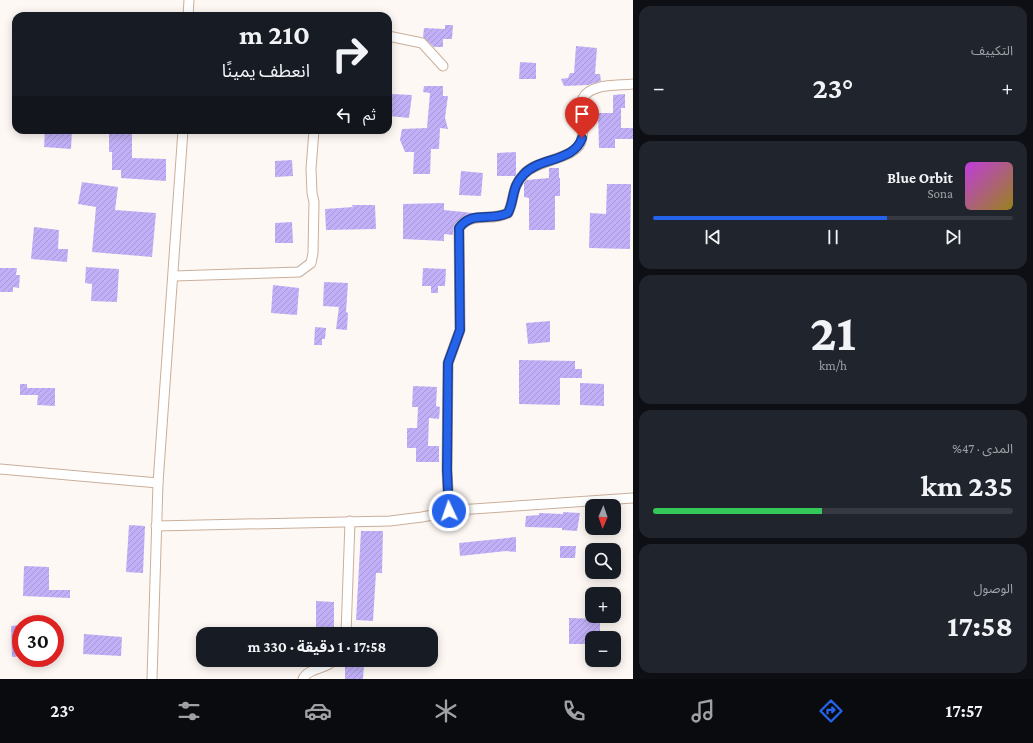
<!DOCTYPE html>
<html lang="ar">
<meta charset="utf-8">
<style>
:root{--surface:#171b24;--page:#20242c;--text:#f1f3f6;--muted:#9ea1a6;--line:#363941;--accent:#2563eb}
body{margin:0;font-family:"Crimson Pro","Noto Sans Arabic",serif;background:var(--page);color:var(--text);direction:rtl;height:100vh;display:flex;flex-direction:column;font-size:15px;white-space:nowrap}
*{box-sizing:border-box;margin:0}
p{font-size:13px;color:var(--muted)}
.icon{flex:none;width:22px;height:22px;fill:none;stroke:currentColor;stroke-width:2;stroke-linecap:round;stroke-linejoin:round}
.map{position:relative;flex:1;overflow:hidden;direction:ltr}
.drawer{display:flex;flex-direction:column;gap:6px;padding:6px;background:#0d0f14;width:400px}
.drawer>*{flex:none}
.top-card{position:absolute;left:12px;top:12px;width:380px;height:122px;border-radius:12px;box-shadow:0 2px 10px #0003;direction:rtl;background:#171b24;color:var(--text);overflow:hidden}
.needle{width:26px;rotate:182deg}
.fabs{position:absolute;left:585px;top:499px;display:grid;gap:8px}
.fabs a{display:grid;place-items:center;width:36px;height:36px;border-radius:8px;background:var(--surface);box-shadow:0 2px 10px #0003;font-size:20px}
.speed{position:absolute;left:12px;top:615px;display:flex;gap:8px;font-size:20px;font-weight:700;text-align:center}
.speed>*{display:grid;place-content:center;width:52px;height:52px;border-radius:50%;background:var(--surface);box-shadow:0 2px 10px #0003;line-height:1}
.speed .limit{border:6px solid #d22;background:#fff;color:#111}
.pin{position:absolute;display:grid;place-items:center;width:34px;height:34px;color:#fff;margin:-41px -17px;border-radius:50% 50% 50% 0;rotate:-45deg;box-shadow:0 0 4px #0007}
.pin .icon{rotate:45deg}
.me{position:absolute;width:44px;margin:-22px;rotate:357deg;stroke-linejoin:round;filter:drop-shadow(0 0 3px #0008)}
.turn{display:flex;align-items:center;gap:14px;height:84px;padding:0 16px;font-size:18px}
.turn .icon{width:52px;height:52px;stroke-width:2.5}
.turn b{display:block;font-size:28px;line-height:34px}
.then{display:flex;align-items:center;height:38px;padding:0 16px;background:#0003;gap:8px;font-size:15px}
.big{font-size:30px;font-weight:700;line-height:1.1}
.drawer .card{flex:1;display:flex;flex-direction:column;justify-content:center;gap:6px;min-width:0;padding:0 14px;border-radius:12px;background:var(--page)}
.drawer .dial{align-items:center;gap:0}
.dial b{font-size:52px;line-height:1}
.song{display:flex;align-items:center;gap:12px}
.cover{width:48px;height:48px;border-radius:6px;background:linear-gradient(135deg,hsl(290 70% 55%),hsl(50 70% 35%))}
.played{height:4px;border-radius:2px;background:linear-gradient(90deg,var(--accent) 65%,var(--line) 65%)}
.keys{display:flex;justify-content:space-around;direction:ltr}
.heat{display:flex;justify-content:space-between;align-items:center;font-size:22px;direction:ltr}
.charge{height:6px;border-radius:3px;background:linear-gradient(90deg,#34c759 47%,var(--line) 0)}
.trip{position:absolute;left:196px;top:627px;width:242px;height:40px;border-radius:12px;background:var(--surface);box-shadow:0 2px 10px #0003;font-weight:700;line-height:40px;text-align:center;direction:rtl}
.tabs{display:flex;height:64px;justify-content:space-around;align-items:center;background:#090b0e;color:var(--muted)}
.tabs .icon{width:28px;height:28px}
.tabs .selected{color:var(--accent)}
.tabs b{font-size:18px;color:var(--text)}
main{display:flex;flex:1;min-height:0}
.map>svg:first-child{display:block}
.building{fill:url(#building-hatch)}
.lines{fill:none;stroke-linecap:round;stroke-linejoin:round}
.minor-casing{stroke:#caaf9b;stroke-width:11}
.minor{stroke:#fff;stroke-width:9}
.route-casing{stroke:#184099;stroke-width:10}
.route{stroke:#2563eb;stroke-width:7}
</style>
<main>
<section class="drawer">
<div class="card"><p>التكييف</p>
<div class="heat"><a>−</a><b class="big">23°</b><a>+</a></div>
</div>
<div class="card">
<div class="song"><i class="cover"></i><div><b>Blue Orbit</b><p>Sona</p></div></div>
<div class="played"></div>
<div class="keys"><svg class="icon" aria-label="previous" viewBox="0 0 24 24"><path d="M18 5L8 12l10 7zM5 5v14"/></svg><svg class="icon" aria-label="pause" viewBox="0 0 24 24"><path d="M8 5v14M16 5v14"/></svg><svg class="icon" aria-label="next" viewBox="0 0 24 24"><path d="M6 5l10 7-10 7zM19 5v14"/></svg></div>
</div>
<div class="card dial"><b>21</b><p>km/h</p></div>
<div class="card"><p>المدى · 47%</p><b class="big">235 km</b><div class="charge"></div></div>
<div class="card"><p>الوصول</p><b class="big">17:58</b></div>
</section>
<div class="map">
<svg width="633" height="679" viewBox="0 0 633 679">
<defs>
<pattern id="building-hatch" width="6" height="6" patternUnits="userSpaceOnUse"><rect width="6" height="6" fill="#c1b0f7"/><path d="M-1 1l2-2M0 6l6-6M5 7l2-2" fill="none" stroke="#a697d3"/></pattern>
</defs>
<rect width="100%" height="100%" fill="#fef8f4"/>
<!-- building -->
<g class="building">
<polygon points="445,25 453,25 452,39 443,39 443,47 434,47 423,37 424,28 445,29"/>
<polygon points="576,46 597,48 595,74 600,74 601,81 588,85 564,86 561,79 568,78 570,73 574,73"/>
<polygon points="520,62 536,63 536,79 519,79"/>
<polygon points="424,86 443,86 443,96 448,96 445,118 448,129 440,128 439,149 431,149 430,174 413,174 414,152 405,152 400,140 402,129 427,128 430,93 423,92"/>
<polygon points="392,94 412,95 409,118 389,116"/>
<polygon points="625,94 625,108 621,108 621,128 633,128 633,139 615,139 615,148 599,148 598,113 613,113 613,95"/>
<polygon points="45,130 72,130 71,149 44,147"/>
<polygon points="109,132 132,132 132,158 166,159 166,181 121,178 121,170 112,170 112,152 109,152"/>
<polygon points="516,152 516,174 515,176 497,176 497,153"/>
<polygon points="292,160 293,176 275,177 275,161"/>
<polygon points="549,168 559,168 559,178 560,178 560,196 555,196 555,230 529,230 529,198 524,197 524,183 527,180 549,178"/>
<polygon points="461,171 483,173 481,196 459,195"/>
<polygon points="82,182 118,187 115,210 156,213 152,257 92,252 96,207 78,204"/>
<polygon points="607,184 631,184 630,249 589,248 590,213 606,214"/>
<polygon points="444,203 444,210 473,213 460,219 454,225 453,235 444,234 444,241 403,239 403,204"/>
<polygon points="352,205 375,205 376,229 326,230 325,209 353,207"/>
<polygon points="292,222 293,243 275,243 275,223"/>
<polygon points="34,227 59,230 58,249 68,249 67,262 31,259"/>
<polygon points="86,267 119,269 117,302 91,301 92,284 85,283"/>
<polygon points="0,268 17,268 16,275 20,275 19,288 13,287 13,292 0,292"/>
<polygon points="423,268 446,269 445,286 438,286 438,293 431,293 431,286 422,286"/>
<polygon points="324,282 348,283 346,312 348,313 347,330 336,329 339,307 323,306"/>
<polygon points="273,285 299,288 297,315 271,313"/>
<polygon points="550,321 550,342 528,344 526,323"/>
<polygon points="315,327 326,328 325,339 322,339 322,345 314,345"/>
<polygon points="519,360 575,361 575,369 582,369 582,378 560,378 560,405 519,404"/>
<polygon points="580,383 604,384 604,406 580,405"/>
<polygon points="20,384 27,384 27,388 55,388 55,406 37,405 38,395 20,395"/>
<polygon points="413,386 437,387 436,406 440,407 439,419 429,418 428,446 439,446 439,462 416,462 416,448 407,448 407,428 417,428 418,407 412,407"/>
<polygon points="563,512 580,513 577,531 562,530 562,528 525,527 526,516 539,515 539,513 563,514"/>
<polygon points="129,525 145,526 143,573 126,572"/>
<polygon points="361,531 383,531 382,573 376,573 373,621 356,620"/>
<polygon points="516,537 516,552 506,551 460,556 459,543"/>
<polygon points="560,546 576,546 575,558 560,558"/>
<polygon points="24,566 49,567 49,590 70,590 70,598 23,596"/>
<polygon points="316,601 334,602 334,628 316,628"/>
<polygon points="569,618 600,619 600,638 592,638 592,644 569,644"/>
<polygon points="21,625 21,656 12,657 11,626"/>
<polygon points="84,634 122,637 121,656 83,654"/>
<polygon points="37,658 49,659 48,666 37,666"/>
<polygon points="345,660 357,660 357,664 364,664 363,679 345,679"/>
</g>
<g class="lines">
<defs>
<g id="minor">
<polyline points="188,16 189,0"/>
<polyline points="388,36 422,43 443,66"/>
<polyline points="174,276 299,272 311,263 313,253 314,202 312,193 311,169 314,130"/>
<polyline points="0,469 158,483"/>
<path d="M 449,511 L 447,470 L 448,363 L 460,330 L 459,228 C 472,211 490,222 508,213 C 515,199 511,187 524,174 C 538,158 579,160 582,138 C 584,125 583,111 583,98 C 591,83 618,86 633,84"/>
<polyline points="156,526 390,521 422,517 458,510 633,498"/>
<polyline points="346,634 350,521"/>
<polyline points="152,679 158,483 183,130"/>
<path d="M 303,679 C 309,667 326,670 334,660"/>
</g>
</defs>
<!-- minor casing -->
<use href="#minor" class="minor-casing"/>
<!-- minor -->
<use href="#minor" class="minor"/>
</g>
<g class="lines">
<defs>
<path id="route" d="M 449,511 L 447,470 L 448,363 L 460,330 L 459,228 C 472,210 490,222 508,213 C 515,199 511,187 524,174 C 540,157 574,162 582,138"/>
</defs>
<!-- route casing -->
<use href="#route" class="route-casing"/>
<!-- route -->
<use href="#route" class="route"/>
</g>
</svg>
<div class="fabs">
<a><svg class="needle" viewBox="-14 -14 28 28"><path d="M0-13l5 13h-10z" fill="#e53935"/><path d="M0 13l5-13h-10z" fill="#9ea1a6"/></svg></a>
<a><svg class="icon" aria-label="search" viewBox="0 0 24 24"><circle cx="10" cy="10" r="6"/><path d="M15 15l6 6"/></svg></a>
<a>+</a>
<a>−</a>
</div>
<div class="speed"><div class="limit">30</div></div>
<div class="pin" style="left:582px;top:138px;background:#d93025"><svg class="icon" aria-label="arrive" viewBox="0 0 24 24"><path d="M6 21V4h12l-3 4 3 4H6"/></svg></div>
<svg class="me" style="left:449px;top:511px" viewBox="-20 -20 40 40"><circle r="17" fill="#2563eb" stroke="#fff" stroke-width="3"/><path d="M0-11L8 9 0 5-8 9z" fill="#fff"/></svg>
<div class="trip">17:58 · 1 دقيقة · 330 m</div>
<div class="top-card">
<div class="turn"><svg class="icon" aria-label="right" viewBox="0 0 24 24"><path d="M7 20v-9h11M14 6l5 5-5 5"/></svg><div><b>210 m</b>انعطف يمينًا</div></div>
<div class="then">ثم<svg class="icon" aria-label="left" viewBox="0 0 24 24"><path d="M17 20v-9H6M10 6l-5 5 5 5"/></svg></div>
</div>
</div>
</main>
<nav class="tabs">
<b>17:57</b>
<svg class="icon selected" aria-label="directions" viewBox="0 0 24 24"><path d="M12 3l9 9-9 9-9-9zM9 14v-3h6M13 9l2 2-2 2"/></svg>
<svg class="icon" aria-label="music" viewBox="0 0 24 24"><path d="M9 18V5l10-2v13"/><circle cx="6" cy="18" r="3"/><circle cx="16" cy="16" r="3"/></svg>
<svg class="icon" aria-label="phone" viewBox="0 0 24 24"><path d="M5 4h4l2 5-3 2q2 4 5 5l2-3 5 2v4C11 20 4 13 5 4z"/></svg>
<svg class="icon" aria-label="climate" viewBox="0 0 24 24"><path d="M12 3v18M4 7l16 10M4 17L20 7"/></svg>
<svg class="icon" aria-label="car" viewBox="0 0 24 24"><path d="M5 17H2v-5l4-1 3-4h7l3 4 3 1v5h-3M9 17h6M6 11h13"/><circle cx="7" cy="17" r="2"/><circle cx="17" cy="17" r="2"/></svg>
<svg class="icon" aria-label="filters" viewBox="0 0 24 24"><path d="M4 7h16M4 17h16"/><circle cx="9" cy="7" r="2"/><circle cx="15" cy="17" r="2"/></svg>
<b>23°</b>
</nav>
